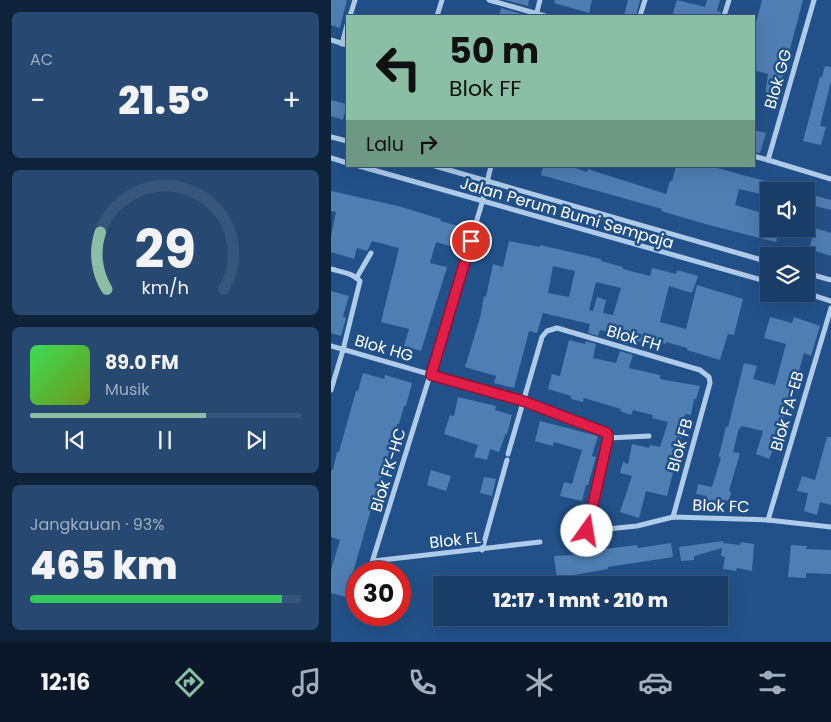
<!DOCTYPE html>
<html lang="id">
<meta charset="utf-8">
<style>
:root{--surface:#1a3d67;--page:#274870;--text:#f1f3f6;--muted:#9faec0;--line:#38567b;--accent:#8abfa5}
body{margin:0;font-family:Poppins,sans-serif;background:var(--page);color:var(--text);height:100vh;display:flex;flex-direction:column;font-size:19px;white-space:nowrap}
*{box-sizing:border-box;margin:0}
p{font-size:16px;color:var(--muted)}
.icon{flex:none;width:28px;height:28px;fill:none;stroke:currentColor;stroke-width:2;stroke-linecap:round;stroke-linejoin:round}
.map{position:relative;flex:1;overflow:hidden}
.details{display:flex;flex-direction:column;gap:12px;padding:12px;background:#0e2239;width:331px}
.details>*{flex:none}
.banner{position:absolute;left:15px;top:15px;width:409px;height:152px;border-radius:0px;box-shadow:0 5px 20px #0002,0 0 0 1px var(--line);background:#8abfa5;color:#111;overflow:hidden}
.controls{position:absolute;left:429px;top:182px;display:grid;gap:10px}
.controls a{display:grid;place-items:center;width:55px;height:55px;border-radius:0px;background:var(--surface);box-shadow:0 5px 20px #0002,0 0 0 1px var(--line);font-size:25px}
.speed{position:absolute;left:15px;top:561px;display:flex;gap:10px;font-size:25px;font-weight:700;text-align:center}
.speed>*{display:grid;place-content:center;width:65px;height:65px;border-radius:50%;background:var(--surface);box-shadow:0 5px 20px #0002,0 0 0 1px var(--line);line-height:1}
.speed .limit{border:8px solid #d22;background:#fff;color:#111}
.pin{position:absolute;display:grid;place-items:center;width:42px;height:42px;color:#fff;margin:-21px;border:2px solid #fff;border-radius:50%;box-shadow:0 1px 5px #0007}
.me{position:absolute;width:55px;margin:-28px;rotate:13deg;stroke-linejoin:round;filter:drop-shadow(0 0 4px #0008)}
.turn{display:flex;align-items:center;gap:18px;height:105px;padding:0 20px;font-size:22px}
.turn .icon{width:65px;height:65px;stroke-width:2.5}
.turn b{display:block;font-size:35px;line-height:42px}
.then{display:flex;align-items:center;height:48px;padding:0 20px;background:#0003;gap:10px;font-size:19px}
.big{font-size:38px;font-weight:800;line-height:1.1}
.details .card{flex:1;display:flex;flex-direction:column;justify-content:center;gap:8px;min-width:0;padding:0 18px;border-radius:8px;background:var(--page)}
.details .dial{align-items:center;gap:0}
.dial svg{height:130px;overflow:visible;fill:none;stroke:var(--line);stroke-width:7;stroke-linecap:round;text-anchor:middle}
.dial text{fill:var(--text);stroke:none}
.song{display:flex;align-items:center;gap:15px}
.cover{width:60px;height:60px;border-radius:8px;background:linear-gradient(135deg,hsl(130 70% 55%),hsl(80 70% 35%))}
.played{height:5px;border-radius:2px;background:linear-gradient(90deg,var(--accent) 65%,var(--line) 65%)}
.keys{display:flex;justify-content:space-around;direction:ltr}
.heat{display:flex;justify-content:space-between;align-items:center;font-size:28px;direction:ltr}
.charge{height:8px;border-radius:4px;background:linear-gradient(90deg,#34c759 93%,var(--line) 0)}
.trip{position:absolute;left:102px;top:576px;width:295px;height:50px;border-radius:0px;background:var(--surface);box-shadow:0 5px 20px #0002,0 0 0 1px var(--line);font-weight:800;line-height:50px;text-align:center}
.tabs{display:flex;height:80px;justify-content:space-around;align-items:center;background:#0a1829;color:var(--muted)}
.tabs .icon{width:35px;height:35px}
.tabs .current{color:var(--accent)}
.tabs b{font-size:22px;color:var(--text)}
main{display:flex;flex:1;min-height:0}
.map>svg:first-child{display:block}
.building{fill:#4f7eb3;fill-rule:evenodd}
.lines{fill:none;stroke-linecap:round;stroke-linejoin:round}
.minor{stroke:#aecbea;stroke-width:5}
.route-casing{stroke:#92132f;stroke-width:12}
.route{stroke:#e11d48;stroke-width:9}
.labels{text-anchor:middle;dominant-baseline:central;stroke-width:5;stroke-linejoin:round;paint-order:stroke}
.street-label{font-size:16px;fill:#fff;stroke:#225189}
</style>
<main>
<section class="details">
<div class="card"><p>AC</p>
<div class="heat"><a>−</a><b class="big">21.5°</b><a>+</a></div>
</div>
<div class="card dial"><svg viewBox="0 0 100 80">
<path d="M14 69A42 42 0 1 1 86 69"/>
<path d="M14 69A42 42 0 0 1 10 34" stroke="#8abfa5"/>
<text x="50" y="56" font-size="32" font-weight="700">29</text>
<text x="50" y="72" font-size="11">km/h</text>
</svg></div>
<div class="card">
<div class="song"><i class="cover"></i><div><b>89.0 FM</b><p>Musik</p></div></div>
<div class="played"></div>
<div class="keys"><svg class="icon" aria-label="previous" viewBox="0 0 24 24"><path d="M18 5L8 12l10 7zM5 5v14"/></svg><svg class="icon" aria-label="pause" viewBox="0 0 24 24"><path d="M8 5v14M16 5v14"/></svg><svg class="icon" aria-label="next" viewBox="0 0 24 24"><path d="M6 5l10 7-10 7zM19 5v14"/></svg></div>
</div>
<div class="card"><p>Jangkauan · 93%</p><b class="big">465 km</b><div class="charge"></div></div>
</section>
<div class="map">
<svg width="500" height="642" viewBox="0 0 500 642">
<rect width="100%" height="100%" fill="#225189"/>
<!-- building -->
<g class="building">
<polygon points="0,0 16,0 9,28 0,25"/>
<polygon points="174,0 198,0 197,6"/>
<polygon points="224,0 261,0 258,13 223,3"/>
<polygon points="297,0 309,0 305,16 293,16"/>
<polygon points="346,0 374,7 376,0 389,0 386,11 390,12 389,16 341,16"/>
<polygon points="431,0 472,0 446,98 434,96 437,74 422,70 422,29 424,23 425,23"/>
<polygon points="170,8 194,15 194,16 168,16"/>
<polygon points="494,66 500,67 500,81 489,126 495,127 490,145 472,141 489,77 491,77"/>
<polygon points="0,100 16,104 12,120 0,116"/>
<polygon points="422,130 435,133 429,153 422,152"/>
<polygon points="212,166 239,166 256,172 257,169 335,194 339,181 341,181 345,166 379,166 438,182 438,196 408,189 404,205 438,215 438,229 448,229 445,242 374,224 330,211 331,209 210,175"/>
<polygon points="0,191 67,206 110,219 109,221 135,228 129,249 105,242 99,263 116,267 90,351 73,346 78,329 50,322 68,248 41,241 36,251 26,248 23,259 0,252 0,236 5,212 0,211"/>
<polygon points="475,193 500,200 500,210 475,204"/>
<polygon points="484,228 500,233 500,256 478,249"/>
<path d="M 178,241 L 209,247 L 209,245 L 270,259 L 270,261 L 292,267 L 292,269 L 319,276 L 321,268 L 345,274 L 346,270 L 367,276 L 361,293 L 338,286 L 329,322 L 355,329 L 366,285 L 412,299 L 403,335 L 397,334 L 389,360 L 356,350 L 356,348 L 335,342 L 335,344 L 320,339 L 319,344 L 306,341 L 304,346 L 291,343 L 293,336 L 292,335 L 269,330 L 267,336 L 257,333 L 259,324 L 212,313 L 206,333 L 198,331 L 183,388 L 163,383 L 165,376 L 134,367 L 149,318 L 153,296 L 155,297 L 162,264 L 172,267 ZM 222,266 L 244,271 L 238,297 L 217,293 ZM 265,282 L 290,288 L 282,315 L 272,313 L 275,300 L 266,297 L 262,311 L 258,310 Z"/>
<polygon points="0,291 18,296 12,316 15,318 10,336 0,333"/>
<polygon points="439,317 461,323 463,317 489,326 480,356 473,353 459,403 456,403 451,425 454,425 452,436 448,435 438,459 425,454 432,431 410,426 409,429 408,428 402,452 409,453 398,491 400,492 398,501 388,499 385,508 373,504 376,496 365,494 367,484 381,487 390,458 388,457 388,455 395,427 397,427 413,363 426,366 422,379 444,385 455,344 433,338"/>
<polygon points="238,340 254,344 255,341 265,344 262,358 285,363 289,351 302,355 298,368 329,375 329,379 369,386 365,399 363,399 360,415 354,414 349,433 352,434 347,449 348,449 336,496 315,491 308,518 289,512 301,476 289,473 292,462 297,464 301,444 318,448 319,445 329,447 337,422 321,418 322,415 302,410 300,415 289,411 290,409 253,398 252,402 240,399 240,396 217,389 221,374 229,376"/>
<polygon points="32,373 53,379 54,375 81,383 75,406 73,406 68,424 66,424 53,468 54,469 48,488 50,489 45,507 41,506 15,597 0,593 0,570 9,540 0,537 0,470 2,470 6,452 8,452 25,391 27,391"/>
<polygon points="127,397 165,406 164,410 181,415 176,434 175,433 168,452 159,449 156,460 143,457 147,445 113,434 119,415 123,416"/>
<polygon points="209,421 267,436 261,456 265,457 257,485 255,485 251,501 229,496 233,482 241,484 251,450 223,442 222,446 204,441"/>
<polygon points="496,437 500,437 500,505 489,502 486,515 473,511 477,493 466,491 471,476 484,480"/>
<polygon points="100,470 120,476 115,491 96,485"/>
<polygon points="153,477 165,479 161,496 149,493"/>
<polygon points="392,541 392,543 409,545 410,542 423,544 421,571 406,568 405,571 392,569 394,557 390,556 391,548 363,556 363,560 350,561 348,547"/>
<polygon points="340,543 342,557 277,567 277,569 226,578 223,556 241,555 273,549 306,545 307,548"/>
<polygon points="460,545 476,546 475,549 500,550 500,574 475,573 475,578 457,577"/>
</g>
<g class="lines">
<!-- minor -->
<g class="minor">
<polyline points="158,0 214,16"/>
<polyline points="483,0 437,160 500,179"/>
<polyline points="19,16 24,0"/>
<polyline points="106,16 111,0"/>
<polyline points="205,16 209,0"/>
<polyline points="309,16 314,0"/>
<polyline points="393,16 398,0"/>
<polyline points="0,40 16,45"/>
<polyline points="11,44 16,25"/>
<polyline points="0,137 16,141"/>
<polyline points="422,156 437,160"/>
<polyline points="0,158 16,163"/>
<polyline points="28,166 438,282"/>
<polyline points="104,166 438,262"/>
<path d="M 0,269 C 10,272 22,273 29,281 L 12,350 L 0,390"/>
<polyline points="475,273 500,280"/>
<polyline points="26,277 40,253"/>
<polyline points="475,293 500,301"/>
<polyline points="0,346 192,401 272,431 276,433 277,438"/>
<polyline points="277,438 256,531 306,526 342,517 437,520 500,527"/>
<polyline points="277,438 318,436"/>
<polyline points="177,454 211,337 216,331 226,328 369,370 378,377 379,383 342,517"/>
<polyline points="437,520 500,308"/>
<polyline points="151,550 176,460"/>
<polyline points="42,561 209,542"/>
<polyline points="38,572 99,375 151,203 160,166"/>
</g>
</g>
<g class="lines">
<defs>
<polyline id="route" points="140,241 100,375 192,401 276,433 277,438 256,531"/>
</defs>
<!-- route casing -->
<use href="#route" class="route-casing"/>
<!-- route -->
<use href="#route" class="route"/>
</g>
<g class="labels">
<!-- street labels -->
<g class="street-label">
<text transform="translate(447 79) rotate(-74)">Blok GG</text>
<text transform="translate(236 213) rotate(16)">Jalan Perum Bumi Sempaja</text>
<text transform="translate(303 338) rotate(16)">Blok FH</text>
<text transform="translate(53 348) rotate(16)">Blok HG</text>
<text transform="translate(456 411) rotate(-74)">Blok FA-EB</text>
<text transform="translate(349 445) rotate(-74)">Blok FB</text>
<text transform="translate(57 470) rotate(-73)">Blok FK-HC</text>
<text transform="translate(390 506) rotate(2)">Blok FC</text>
<text transform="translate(124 540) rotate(-6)">Blok FL</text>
</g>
</g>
</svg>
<div class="controls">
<a><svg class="icon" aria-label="sound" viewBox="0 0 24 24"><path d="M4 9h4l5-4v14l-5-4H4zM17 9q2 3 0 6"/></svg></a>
<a><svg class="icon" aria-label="layers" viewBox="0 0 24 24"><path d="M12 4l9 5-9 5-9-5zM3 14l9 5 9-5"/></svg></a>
</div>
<div class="speed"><div class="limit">30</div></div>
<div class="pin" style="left:140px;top:241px;background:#d93025"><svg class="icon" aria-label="arrive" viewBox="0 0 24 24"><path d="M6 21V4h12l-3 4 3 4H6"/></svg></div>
<svg class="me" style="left:256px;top:531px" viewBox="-20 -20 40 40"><circle r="19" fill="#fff"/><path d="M0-13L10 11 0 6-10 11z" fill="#e11d48"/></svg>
<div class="trip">12:17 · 1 mnt · 210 m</div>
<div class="banner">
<div class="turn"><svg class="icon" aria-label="left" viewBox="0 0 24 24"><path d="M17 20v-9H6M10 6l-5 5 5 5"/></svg><div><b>50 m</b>Blok FF</div></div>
<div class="then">Lalu<svg class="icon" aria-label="right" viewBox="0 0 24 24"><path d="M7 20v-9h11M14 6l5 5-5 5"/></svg></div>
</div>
</div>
</main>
<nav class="tabs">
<b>12:16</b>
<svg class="icon current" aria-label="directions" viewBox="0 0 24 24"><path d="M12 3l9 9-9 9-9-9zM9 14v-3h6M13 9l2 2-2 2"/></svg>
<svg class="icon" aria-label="music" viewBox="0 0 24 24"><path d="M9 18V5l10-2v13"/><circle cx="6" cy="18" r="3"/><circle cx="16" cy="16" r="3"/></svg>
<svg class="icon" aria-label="phone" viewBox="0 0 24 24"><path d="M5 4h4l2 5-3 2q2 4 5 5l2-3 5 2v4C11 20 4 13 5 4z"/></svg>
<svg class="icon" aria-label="climate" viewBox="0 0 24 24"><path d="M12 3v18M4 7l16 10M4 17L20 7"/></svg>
<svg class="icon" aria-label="car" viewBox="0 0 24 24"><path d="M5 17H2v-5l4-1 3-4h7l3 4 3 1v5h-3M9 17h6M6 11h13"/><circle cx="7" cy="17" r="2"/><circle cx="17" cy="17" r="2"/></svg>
<svg class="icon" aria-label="filters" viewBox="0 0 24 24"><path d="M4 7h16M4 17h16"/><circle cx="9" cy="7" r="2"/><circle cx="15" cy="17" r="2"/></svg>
</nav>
